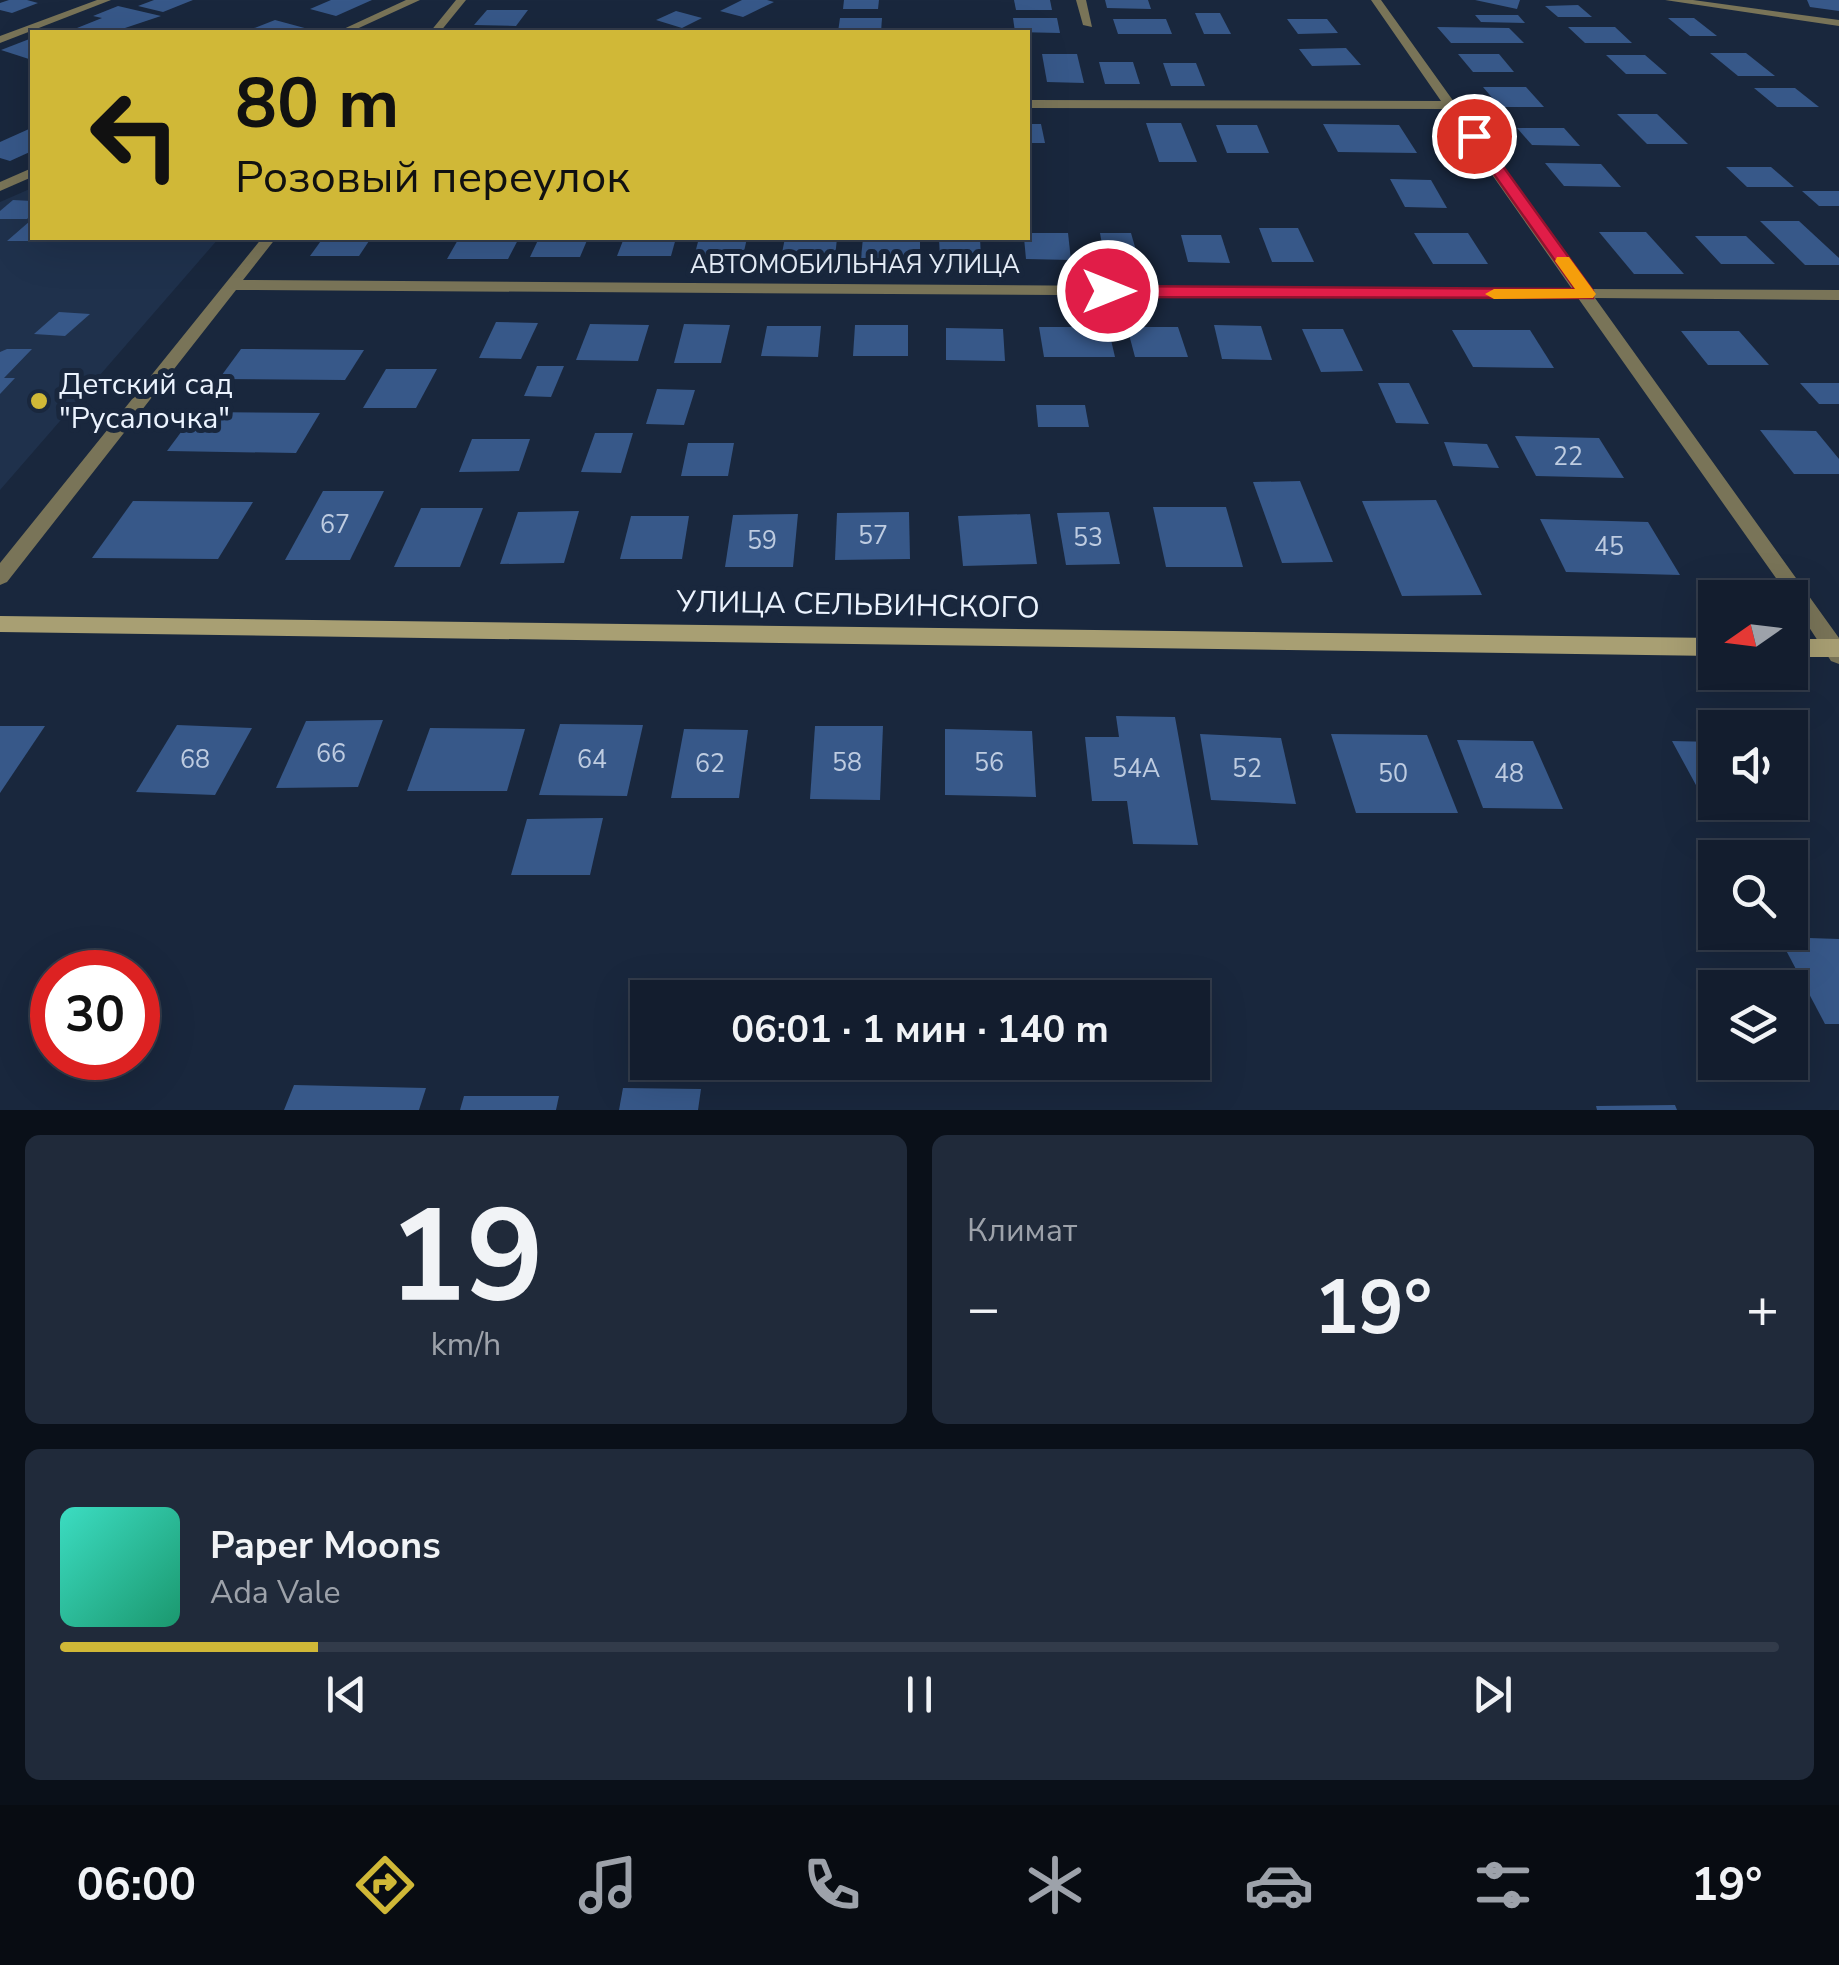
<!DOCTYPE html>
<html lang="ru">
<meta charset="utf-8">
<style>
:root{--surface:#131d2e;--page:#202a3a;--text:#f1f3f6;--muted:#9da2aa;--line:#323b4a;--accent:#d0b837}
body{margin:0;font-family:"Nunito Sans",sans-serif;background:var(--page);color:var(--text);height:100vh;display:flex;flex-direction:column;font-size:38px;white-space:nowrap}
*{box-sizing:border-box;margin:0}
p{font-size:32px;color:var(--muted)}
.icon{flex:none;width:55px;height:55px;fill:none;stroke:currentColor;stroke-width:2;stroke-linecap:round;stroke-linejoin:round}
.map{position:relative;height:1110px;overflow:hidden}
.drawer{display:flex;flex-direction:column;gap:25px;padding:25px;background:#0a1019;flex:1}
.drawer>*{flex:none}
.banner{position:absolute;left:30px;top:30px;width:1000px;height:210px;border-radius:0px;box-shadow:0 10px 40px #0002,0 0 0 2px var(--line);background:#d0b837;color:#111;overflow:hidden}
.needle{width:65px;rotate:256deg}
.fabs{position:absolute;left:1698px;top:580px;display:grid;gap:20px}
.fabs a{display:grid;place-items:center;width:110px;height:110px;border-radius:0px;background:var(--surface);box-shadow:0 10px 40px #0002,0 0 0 2px var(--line);font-size:50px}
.speed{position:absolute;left:30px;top:950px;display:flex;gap:20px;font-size:50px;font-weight:700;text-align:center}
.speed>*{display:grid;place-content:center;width:130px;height:130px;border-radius:50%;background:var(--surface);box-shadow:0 10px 40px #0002,0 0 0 2px var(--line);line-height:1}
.speed .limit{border:15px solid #d22;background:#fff;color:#111}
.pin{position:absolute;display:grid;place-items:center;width:85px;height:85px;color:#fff;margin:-42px;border:5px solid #fff;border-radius:50%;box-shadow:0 2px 10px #0007}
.me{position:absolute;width:110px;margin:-55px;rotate:90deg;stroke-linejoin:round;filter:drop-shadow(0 0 8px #0008)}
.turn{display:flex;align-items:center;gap:35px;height:210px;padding:0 40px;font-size:45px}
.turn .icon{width:130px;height:130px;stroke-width:2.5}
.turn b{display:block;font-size:70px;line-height:85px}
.big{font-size:75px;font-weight:700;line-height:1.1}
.drawer .widget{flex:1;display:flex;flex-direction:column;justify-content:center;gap:15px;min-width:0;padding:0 35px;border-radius:15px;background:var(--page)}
.drawer .dial{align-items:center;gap:0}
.dial b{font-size:130px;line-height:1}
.song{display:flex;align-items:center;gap:30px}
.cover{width:120px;height:120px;border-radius:15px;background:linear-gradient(135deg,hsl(170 70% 55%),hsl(160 70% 35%))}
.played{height:10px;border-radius:5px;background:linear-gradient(90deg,var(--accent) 15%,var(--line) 15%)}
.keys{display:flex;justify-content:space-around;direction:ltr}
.heat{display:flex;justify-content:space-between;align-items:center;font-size:55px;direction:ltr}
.drawer .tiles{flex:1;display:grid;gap:25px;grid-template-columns:1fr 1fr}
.widget:last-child{grid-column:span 2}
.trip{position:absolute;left:630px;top:980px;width:580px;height:100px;border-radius:0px;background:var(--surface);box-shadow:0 10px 40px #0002,0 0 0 2px var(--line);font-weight:700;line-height:100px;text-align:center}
.dock{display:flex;height:160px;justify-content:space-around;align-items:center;background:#080c12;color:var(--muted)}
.dock .icon{width:70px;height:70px}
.dock .selected{color:var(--accent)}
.dock b{font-size:45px;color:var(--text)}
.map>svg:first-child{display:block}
.built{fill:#1f314c}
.building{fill:#375889}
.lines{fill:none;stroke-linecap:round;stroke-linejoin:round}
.lane{fill:#797458;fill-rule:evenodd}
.street{fill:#797458;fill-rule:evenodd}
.secondary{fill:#a89f73;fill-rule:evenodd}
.route{fill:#e11d48;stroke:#92132f;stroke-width:2.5}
.slow{fill:#f59e0b}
.poi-dot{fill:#d0b837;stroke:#19273d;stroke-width:4}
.labels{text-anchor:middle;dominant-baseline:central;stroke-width:10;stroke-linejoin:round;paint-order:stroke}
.far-street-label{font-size:25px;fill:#ebf3fe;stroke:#19273d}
.number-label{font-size:25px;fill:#becce1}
.poi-label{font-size:30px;fill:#ebf3fe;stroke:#19273d;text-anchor:start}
.street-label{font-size:30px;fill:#ebf3fe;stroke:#19273d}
</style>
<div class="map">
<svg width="1839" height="1110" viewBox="0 0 1839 1110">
<rect width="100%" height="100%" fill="#19273d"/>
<!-- built -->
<polygon class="built" points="32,188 32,238 219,238 0,490 0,202"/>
<!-- building -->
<g class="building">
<polygon points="9,0 27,0 38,3 12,13 0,10 0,3"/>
<polygon points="154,0 193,0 163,12 138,6"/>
<polygon points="331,0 372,0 336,16 310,9"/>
<polygon points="742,0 767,0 774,2 743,17 720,11"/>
<polygon points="844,0 879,0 878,9 843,9"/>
<polygon points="1014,0 1050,0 1052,10 1016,10"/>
<polygon points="1105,0 1148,0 1151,9 1107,8"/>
<polygon points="1475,0 1520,0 1517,9"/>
<polygon points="1807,0 1839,0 1839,11 1810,7"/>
<polygon points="1578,5 1592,17 1558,17 1545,6"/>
<polygon points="118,6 161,16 113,32 77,28 102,18 93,16"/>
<polygon points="487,10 528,10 516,26 474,25"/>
<polygon points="676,11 702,18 682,28 656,20"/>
<polygon points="1195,13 1220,13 1231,34 1204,34"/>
<polygon points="1475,15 1518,15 1525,23 1481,22"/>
<polygon points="840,18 882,18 881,32 838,32"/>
<polygon points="1013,18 1057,18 1060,33 1015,32"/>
<polygon points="1668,18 1694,18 1717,36 1690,36"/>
<polygon points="1113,19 1166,19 1172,34 1118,34"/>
<polygon points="1287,19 1327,19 1338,33 1298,34"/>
<polygon points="275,20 312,30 244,32"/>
<polygon points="1437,27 1509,28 1524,43 1451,43"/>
<polygon points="1568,27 1615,27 1632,43 1585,43"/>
<polygon points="32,38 32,60 1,50"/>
<polygon points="1346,48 1361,65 1312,66 1299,49"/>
<polygon points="1710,53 1746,53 1775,76 1738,76"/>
<polygon points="1042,54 1077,54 1084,83 1047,82"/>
<polygon points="1458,54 1499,54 1514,72 1473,72"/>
<polygon points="1606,55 1645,55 1667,74 1626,74"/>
<polygon points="1099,62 1133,62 1140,84 1105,84"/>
<polygon points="1163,63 1196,63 1205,86 1171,86"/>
<polygon points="1483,87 1526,87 1544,107 1500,107"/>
<polygon points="1754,88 1795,88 1819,107 1777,107"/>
<polygon points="1617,114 1657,114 1688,144 1647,144"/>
<polygon points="1146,123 1181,123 1197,162 1159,162"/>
<polygon points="1028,124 1041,124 1045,143 1028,143"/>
<polygon points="1323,124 1399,125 1417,153 1338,152"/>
<polygon points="1216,125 1257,125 1269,153 1227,153"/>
<polygon points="1517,128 1564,128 1580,146 1532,145"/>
<polygon points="29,129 32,130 32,151 10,161 0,158 0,142"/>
<polygon points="1545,163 1601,164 1621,187 1564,186"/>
<polygon points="1726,167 1771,167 1794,187 1747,187"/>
<polygon points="1390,179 1431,180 1447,208 1405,207"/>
<polygon points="1802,191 1839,191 1839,206 1819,206"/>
<polygon points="13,200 32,201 32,214 27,219 0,219 0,211"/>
<polygon points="30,221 32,238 44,238 39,241 7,241"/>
<polygon points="1760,221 1799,221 1839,258 1839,265 1805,265"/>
<polygon points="1259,228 1298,228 1314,262 1272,262"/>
<polygon points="1599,232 1646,232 1684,274 1634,274"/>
<polygon points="1028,233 1068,233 1071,260 1026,259 1024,238"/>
<polygon points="1100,233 1131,233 1139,261 1105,261"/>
<polygon points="1414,233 1468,233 1488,264 1433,264"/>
<polygon points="1181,235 1221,235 1230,263 1188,262"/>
<polygon points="1695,236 1746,236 1775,264 1721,264"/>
<polygon points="323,238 371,238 359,256 310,256"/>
<polygon points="459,238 519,238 508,259 447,259"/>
<polygon points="539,238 588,238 580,257 530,257"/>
<polygon points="624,238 676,238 671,256 617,256"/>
<polygon points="699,238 747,238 743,256 694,257"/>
<polygon points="785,238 837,238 835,258 781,258"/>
<polygon points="863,238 920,238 920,258 861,258"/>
<polygon points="939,238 980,238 981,258 940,258"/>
<polygon points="59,312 90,314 65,336 34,334"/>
<polygon points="496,322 538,323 521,359 479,358"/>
<polygon points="590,324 649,325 638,361 576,360"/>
<polygon points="684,324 730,325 721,363 674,363"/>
<polygon points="855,325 908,325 908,356 853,356"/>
<polygon points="1214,325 1261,326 1272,360 1222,359"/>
<polygon points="767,326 821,326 818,357 761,356"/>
<polygon points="1039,327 1108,327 1115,357 1044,357"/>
<polygon points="1127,327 1178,327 1188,357 1135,357"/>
<polygon points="946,328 1003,329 1005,361 946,360"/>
<polygon points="1302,329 1343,329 1363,371 1321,372"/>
<polygon points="1452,330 1530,330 1554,368 1473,367"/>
<polygon points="1681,331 1739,331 1769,365 1708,365"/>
<polygon points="7,349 32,349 4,378 15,378 0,394 0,352"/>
<polygon points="241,349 364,350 345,380 219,379"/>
<polygon points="537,366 564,366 551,397 524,396"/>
<polygon points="386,369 437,369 416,408 363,408"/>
<polygon points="1378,383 1409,383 1429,424 1396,423"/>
<polygon points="1800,383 1839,383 1839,404 1819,404"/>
<polygon points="657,389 695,390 684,425 646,424"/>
<polygon points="1036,405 1085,405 1089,427 1038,427"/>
<polygon points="196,412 320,413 296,453 167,451"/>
<polygon points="1760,430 1816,431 1839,459 1839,474 1794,474"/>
<polygon points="595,433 633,433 621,473 581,472"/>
<polygon points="1515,436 1599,438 1624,478 1536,476"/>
<polygon points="472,439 530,439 519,471 459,472"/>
<polygon points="1444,442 1487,444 1499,468 1453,466"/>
<polygon points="688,443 734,443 728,476 681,476"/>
<polygon points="1300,481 1333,562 1282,563 1253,482"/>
<polygon points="323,491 384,491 350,560 285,560"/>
<polygon points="1436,500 1482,595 1402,596 1362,501"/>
<polygon points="133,501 253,502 218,559 92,558"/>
<polygon points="1153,507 1226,507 1243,567 1166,567"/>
<polygon points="421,508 483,508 460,567 394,567"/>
<polygon points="579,511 564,563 500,564 518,512"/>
<polygon points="909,512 910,559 835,560 837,513"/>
<polygon points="1109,512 1120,564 1066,565 1057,513"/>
<polygon points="798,514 793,567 725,567 733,515"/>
<polygon points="1030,514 1037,564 963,566 958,516"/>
<polygon points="631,516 689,516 682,559 620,559"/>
<polygon points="1540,519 1648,522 1680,575 1566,572"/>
<polygon points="1116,716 1175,717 1198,845 1133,844 1127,801 1092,801 1085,737 1119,737"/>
<polygon points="383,720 358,787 276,788 306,721"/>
<polygon points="560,724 643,725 627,796 539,795"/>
<polygon points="177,725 252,728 215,795 136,792"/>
<polygon points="0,726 45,726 0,793"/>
<polygon points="815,726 883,726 880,800 810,799"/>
<polygon points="430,728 525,729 507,791 407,791"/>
<polygon points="684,729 748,730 739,798 671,798"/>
<polygon points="945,729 1032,731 1036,797 945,795"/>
<polygon points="1200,734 1281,738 1296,804 1211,800"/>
<polygon points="1331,734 1427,735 1458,813 1356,813"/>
<polygon points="1457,740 1533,741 1563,809 1483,808"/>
<polygon points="1672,741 1715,742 1715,802 1790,802 1790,795 1799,811 1709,809"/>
<polygon points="603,818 590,875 511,875 527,819"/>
<polygon points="1779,937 1839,939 1839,1024 1825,1024"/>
<polygon points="294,1085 426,1088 419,1110 284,1110"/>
<polygon points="623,1088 701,1089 698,1110 619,1110"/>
<polygon points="464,1096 559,1096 556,1110 460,1110"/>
<polygon points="1675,1105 1677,1110 1597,1110 1596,1106"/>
</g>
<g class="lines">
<!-- lane -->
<polygon class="lane" points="1076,0 1086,0 1092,27 1083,25"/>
<!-- street -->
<g class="street">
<polygon points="97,0 111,0 0,43 0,36"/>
<polygon points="406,0 420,0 350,32 337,32"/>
<polygon points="456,0 466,0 440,32 430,32"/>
<polygon points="1371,0 1381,0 1588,289 1839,290 1839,300 1595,298 1839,638 1839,664 1831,661 1790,598 1578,298 236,290 7,582 0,585 0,563 262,238 276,238 243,280 1572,289 1446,109 1028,108 1028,100 1441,101"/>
<polygon points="1665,0 1693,0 1839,20 1839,26"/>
<polygon points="32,168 32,177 0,191 0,182"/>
</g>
<!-- secondary -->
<g class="secondary">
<polygon points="0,616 1715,638 1715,656 0,632"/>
<rect x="1790" y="639" width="49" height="18"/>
</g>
</g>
<!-- route -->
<polygon class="route" points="1469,133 1479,133 1593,291 1593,298 1108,297 1100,291 1108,286 1575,289 1467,136"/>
<!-- slow -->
<polygon class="slow" points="1557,257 1569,257 1596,294 1593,298 1494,299 1485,294 1494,289 1575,289 1555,261"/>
<!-- markers -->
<circle class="poi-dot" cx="39" cy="401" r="10"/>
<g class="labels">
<!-- far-street labels -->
<g class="far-street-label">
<text x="855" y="265">АВТОМОБИЛЬНАЯ УЛИЦА</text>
</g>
<!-- number labels -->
<g class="number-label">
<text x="1568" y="457">22</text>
<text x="335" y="525">67</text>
<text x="873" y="536">57</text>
<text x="1088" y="538">53</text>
<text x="762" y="541">59</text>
<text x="1609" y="547">45</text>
<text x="331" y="754">66</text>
<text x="195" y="760">68</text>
<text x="592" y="760">64</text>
<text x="847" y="763">58</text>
<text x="989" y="763">56</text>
<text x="710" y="764">62</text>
<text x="1136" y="769">54А</text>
<text x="1247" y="769">52</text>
<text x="1393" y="774">50</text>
<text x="1509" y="774">48</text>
</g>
<!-- poi labels -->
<g class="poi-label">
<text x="59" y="384">Детский сад<tspan x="59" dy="34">"Русалочка"</tspan></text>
</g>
<!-- street labels -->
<g class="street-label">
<text transform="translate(858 605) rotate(1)">УЛИЦА СЕЛЬВИНСКОГО</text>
</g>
</g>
</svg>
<div class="fabs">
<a><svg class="needle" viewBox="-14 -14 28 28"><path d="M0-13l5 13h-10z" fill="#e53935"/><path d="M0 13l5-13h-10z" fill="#9da2aa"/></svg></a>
<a><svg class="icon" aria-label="sound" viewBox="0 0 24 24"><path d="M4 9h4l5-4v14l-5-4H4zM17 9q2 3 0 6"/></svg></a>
<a><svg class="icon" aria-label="search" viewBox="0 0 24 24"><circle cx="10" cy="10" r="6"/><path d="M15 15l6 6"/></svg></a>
<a><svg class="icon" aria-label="layers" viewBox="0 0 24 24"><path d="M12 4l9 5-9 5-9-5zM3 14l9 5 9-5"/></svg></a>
</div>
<div class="speed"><div class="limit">30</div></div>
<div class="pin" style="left:1474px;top:136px;background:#d93025"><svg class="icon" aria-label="arrive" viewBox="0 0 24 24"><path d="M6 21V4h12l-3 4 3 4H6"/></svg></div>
<svg class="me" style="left:1108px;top:291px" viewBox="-20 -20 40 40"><circle r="17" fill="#e11d48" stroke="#fff" stroke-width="3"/><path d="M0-11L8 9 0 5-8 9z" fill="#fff"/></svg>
<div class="trip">06:01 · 1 мин · 140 m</div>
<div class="banner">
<div class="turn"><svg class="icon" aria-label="left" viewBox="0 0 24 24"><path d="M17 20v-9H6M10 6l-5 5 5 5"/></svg><div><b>80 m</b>Розовый переулок</div></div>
</div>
</div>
<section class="drawer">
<div class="tiles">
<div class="widget dial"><b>19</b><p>km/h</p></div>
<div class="widget"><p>Климат</p>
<div class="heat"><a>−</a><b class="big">19°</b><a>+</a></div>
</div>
<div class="widget">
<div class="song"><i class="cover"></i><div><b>Paper Moons</b><p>Ada Vale</p></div></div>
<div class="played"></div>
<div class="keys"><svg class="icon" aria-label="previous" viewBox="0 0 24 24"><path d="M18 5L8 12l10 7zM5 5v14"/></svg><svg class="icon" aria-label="pause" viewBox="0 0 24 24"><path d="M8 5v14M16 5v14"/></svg><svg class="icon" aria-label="next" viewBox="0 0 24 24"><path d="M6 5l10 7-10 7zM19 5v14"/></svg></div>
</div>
</div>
</section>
<nav class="dock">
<b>06:00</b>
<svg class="icon selected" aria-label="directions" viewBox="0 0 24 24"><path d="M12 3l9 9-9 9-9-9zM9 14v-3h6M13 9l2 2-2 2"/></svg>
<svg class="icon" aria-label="music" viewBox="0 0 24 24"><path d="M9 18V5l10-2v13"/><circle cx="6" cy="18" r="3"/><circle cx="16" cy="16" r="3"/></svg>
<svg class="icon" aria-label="phone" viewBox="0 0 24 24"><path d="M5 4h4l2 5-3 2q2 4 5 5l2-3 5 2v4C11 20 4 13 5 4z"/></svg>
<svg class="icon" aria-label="climate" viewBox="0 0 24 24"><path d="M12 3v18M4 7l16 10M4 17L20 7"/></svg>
<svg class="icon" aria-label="car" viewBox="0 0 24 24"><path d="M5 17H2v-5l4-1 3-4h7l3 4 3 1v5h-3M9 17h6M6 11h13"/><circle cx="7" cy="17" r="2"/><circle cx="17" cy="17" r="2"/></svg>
<svg class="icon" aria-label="filters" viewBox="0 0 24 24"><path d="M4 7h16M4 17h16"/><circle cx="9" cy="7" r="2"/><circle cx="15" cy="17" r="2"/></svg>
<b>19°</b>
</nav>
